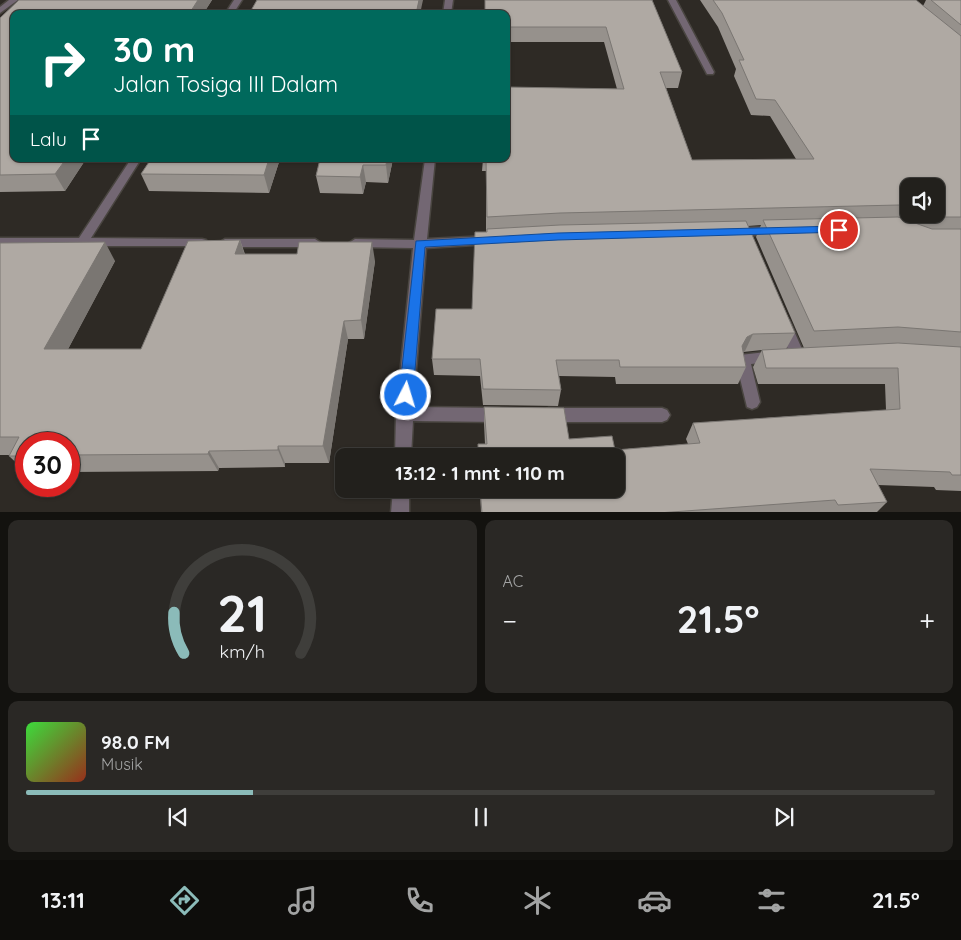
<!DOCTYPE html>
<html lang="id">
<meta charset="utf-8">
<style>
:root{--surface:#22201c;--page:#2a2825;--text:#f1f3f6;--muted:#a2a3a3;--line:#3f3e3b;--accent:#8bbbb9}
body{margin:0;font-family:Quicksand,sans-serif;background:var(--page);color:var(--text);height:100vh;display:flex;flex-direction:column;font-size:19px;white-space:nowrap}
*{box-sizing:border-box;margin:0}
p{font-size:16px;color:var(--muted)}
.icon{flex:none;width:28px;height:28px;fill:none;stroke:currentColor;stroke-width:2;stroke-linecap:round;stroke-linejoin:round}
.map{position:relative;height:512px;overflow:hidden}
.panel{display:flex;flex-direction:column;gap:8px;padding:8px;background:#13120f;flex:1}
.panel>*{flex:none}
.guide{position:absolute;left:10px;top:10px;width:500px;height:152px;border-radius:10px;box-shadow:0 1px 4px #0004,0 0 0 1px var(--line);background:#00695c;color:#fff;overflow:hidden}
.buttons{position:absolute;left:900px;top:178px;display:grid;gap:10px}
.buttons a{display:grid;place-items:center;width:45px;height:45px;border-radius:10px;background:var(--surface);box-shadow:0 1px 4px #0004,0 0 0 1px var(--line);font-size:25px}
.speed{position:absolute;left:15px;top:432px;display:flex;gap:10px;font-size:25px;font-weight:700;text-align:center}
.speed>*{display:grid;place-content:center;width:65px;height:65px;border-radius:50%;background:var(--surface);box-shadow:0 1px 4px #0004,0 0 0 1px var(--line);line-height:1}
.speed .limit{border:8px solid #d22;background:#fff;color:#111}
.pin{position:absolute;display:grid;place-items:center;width:42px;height:42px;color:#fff;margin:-21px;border:2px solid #fff;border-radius:50%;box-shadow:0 1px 5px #0007}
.me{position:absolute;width:55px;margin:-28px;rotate:5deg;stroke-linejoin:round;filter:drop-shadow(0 0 4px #0008)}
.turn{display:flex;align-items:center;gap:18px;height:105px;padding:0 20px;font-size:22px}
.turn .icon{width:65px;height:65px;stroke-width:2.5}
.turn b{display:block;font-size:35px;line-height:42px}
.then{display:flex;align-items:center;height:48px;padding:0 20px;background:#0003;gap:10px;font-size:19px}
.big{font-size:38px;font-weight:700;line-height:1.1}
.panel .widget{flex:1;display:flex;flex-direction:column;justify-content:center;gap:8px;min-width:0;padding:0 18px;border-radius:10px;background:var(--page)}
.panel .dial{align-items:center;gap:0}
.dial svg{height:130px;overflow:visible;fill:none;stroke:var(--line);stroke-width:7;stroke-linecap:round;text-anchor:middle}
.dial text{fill:var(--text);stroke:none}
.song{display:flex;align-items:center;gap:15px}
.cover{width:60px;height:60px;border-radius:8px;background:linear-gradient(135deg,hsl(120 70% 55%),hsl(10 70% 35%))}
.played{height:5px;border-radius:2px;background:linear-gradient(90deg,var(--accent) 25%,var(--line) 25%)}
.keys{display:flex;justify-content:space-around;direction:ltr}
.heat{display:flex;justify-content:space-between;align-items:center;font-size:28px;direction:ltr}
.panel .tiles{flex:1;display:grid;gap:8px;grid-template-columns:1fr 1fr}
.widget:last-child{grid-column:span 2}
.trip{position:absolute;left:335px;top:448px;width:290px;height:50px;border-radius:10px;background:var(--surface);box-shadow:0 1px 4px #0004,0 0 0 1px var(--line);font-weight:700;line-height:50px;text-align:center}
.dock{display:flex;height:80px;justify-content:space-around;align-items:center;background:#0e0d0b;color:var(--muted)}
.dock .icon{width:35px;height:35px}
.dock .active{color:var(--accent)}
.dock b{font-size:22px;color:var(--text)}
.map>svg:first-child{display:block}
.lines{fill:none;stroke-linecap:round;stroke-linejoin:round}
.minor-casing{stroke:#494540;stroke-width:3}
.minor{fill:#736773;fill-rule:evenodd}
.wall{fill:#96918c;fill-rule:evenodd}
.shaded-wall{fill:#7a7672}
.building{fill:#afa9a3;stroke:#7a7672}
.route{fill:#1a73e8;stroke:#114b97}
</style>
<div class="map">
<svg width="961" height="513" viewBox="0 0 961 513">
<rect width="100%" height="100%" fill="#2e2a25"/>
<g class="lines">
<defs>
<g id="minor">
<polygon points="9,0 18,0 0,13 0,7"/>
<polygon points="234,0 242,0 233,14 225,14"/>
<polygon points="445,0 453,0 451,14 443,14"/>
<polygon points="668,0 676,0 714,72 713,74 707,74 706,72"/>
<polygon points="131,159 141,159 91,238 202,239 206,240 208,243 206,246 0,246 0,238 79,238"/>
<polygon points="425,159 435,159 427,239 490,236 496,240 490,244 426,248 413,407 499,408 504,410 507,415 504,420 499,422 413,421 411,456 395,456 396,414 413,248 355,247 349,243 355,239 414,240"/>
<polygon points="775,227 781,231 779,234 735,236 729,232 735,228"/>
<polygon points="225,239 315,239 321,243 315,247 225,247 219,243"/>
<polygon points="784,319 789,320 791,324 805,356 803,360 798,362 793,360 791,356 777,324 779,320"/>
<polygon points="774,351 779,353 781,357 779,361 751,364 760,402 757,407 752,409 747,407 736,362 740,355"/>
<polygon points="549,408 662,408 667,410 670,415 667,420 662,422 549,422 544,420 541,415 544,410"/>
<polygon points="393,489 409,489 409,513 391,513"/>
</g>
</defs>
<!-- minor casing -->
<use href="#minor" class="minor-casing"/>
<!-- minor -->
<use href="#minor" class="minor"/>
</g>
<!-- wall -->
<g class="wall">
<polygon points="19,0 212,0 203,14 14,14 86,159 65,191 0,192 0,18"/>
<path d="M 652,0 L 682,72 L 678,88 L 666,88 L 692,160 L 796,159 L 770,116 L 751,115 L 734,76 L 736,69 L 718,27 L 700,0 L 916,0 L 923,6 L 926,0 L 961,0 L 961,491 L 936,490 L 934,487 L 878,485 L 887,502 L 876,513 L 481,513 L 480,489 L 616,489 L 616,456 L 478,456 L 478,444 L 485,444 L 484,423 L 484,407 L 569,439 L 615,450 L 688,444 L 686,439 L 693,423 L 886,410 L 885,384 L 758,384 L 753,367 L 762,350 L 743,352 L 746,367 L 738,384 L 616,384 L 615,377 L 559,376 L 561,390 L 558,406 L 483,405 L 480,376 L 434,375 L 432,359 L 472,309 L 486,232 L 486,171 L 482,171 L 483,159 L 506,159 L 617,89 L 604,42 L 506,42 L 506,14 ZM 909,186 L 936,214 L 909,214 ZM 761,225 L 756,237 L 804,348 L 786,349 L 795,333 L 748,226 Z"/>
<polygon points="151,159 280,159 269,193 149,191 141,174"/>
<polygon points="320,159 393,159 388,183 366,182 363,194 320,193 316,176"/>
<polygon points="240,240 245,254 375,261 364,339 348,339 329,463 285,463 285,467 219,468 218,471 69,472 69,444 26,444 26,472 9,456 10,455 0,455 0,243 115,261 68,349 141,349"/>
</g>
<!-- shaded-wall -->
<g class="shaded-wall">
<polygon points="198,0 212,0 203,14 189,14"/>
<polygon points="419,0 423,0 420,14 416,14"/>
<polygon points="66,159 86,159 65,191 55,174"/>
<polygon points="269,159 280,159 269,193 264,175"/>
<polygon points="387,159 393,159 388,183 386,165"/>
<polygon points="363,165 366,182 363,194 360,177"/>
<polygon points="240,240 246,259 235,254"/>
<polygon points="105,242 115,261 58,368 44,349"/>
<polygon points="372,242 375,261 364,339 361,320"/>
<polygon points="344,321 348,339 329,463 323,446"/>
<polygon points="753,334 745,351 739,353 742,346 747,337"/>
<polygon points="278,446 285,463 285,467 278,450"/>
<polygon points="209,451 219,468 218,471 208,454"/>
</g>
<!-- building -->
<g class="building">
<polygon points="19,0 198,0 189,14 14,14 14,159 66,159 55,174 0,175 0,18"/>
<polygon points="257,0 419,0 416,14 249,14"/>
<polygon points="485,0 652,0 682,72 660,72 692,160 814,159 775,100 756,99 739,60 744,60 722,13 713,0 916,0 961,36 961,217 933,217 923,214 936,214 936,186 909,186 909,209 899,205 560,213 487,217 486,159 506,159 506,87 624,89 606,27 506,27 506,14 485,14"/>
<polygon points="931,0 961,0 961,25"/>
<polygon points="151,159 269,159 264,175 141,174"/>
<polygon points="320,159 387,159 386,165 363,165 360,177 316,176"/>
<polygon points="898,217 932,229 961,229 961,332 898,327 814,331 763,220"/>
<polygon points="746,221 795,333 753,334 747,337 742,346 746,367 620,367 619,360 556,360 561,390 483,389 480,359 432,359 436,309 472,309 475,232 487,232 487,229 560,225"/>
<polygon points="240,240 235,254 297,254 299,242 372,242 361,320 344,321 323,446 278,446 278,450 209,451 208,454 69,455 69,444 26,444 26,456 9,456 19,437 0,437 0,243 105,242 44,349 141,349 188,241"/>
<polygon points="898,343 961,347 961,475 952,475 950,472 870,469 887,502 838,505 835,500 658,513 482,513 480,489 616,489 616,456 478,456 478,444 487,444 484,407 564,408 569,439 612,436 615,450 700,443 693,423 900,409 898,368 766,368 762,350"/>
</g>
<!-- route -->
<polygon class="route" points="839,226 845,230 843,232 558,240 425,247 413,395 411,399 406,401 401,399 399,395 416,241 558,233"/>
</svg>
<div class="buttons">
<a><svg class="icon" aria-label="sound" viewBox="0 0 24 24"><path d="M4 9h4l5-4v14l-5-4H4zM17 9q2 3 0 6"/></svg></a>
</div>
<div class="speed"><div class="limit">30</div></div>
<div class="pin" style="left:839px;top:230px;background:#d93025"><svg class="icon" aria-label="arrive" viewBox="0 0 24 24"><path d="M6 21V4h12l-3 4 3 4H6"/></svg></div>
<svg class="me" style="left:406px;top:395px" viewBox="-20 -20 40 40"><circle r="17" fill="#1a73e8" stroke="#fff" stroke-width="3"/><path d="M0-11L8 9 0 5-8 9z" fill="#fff"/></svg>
<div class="trip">13:12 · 1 mnt · 110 m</div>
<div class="guide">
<div class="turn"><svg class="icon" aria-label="right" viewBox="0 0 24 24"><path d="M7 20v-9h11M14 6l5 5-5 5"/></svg><div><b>30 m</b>Jalan Tosiga III Dalam</div></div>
<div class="then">Lalu<svg class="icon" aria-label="arrive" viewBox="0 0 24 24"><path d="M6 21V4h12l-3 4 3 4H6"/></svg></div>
</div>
</div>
<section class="panel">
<div class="tiles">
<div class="widget dial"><svg viewBox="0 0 100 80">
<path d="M14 69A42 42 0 1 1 86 69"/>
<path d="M14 69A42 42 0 0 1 8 44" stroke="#8bbbb9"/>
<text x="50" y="56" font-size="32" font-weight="700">21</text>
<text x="50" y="72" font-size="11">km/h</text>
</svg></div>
<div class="widget"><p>AC</p>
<div class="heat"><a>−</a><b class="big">21.5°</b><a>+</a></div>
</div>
<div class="widget">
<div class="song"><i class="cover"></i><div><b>98.0 FM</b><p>Musik</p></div></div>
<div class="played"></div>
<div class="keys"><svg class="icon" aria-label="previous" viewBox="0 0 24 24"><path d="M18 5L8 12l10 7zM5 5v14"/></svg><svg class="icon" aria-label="pause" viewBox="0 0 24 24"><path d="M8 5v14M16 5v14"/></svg><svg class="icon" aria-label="next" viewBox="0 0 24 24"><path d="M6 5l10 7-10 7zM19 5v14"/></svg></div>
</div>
</div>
</section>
<nav class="dock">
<b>13:11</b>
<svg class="icon active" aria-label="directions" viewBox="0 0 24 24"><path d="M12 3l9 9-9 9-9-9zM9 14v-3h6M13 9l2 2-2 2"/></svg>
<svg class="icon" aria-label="music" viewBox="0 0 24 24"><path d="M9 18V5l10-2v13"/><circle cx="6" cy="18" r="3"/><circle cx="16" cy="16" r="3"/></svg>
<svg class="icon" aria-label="phone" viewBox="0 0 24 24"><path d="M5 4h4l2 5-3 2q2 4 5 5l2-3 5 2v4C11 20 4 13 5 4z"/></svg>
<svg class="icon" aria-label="climate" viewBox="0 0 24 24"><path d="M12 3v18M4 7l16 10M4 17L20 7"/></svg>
<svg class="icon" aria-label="car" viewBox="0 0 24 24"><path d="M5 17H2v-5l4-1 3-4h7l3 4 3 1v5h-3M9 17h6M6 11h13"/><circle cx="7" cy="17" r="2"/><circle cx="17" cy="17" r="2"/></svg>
<svg class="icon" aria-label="filters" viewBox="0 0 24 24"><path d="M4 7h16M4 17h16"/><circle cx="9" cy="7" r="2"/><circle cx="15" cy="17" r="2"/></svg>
<b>21.5°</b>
</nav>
